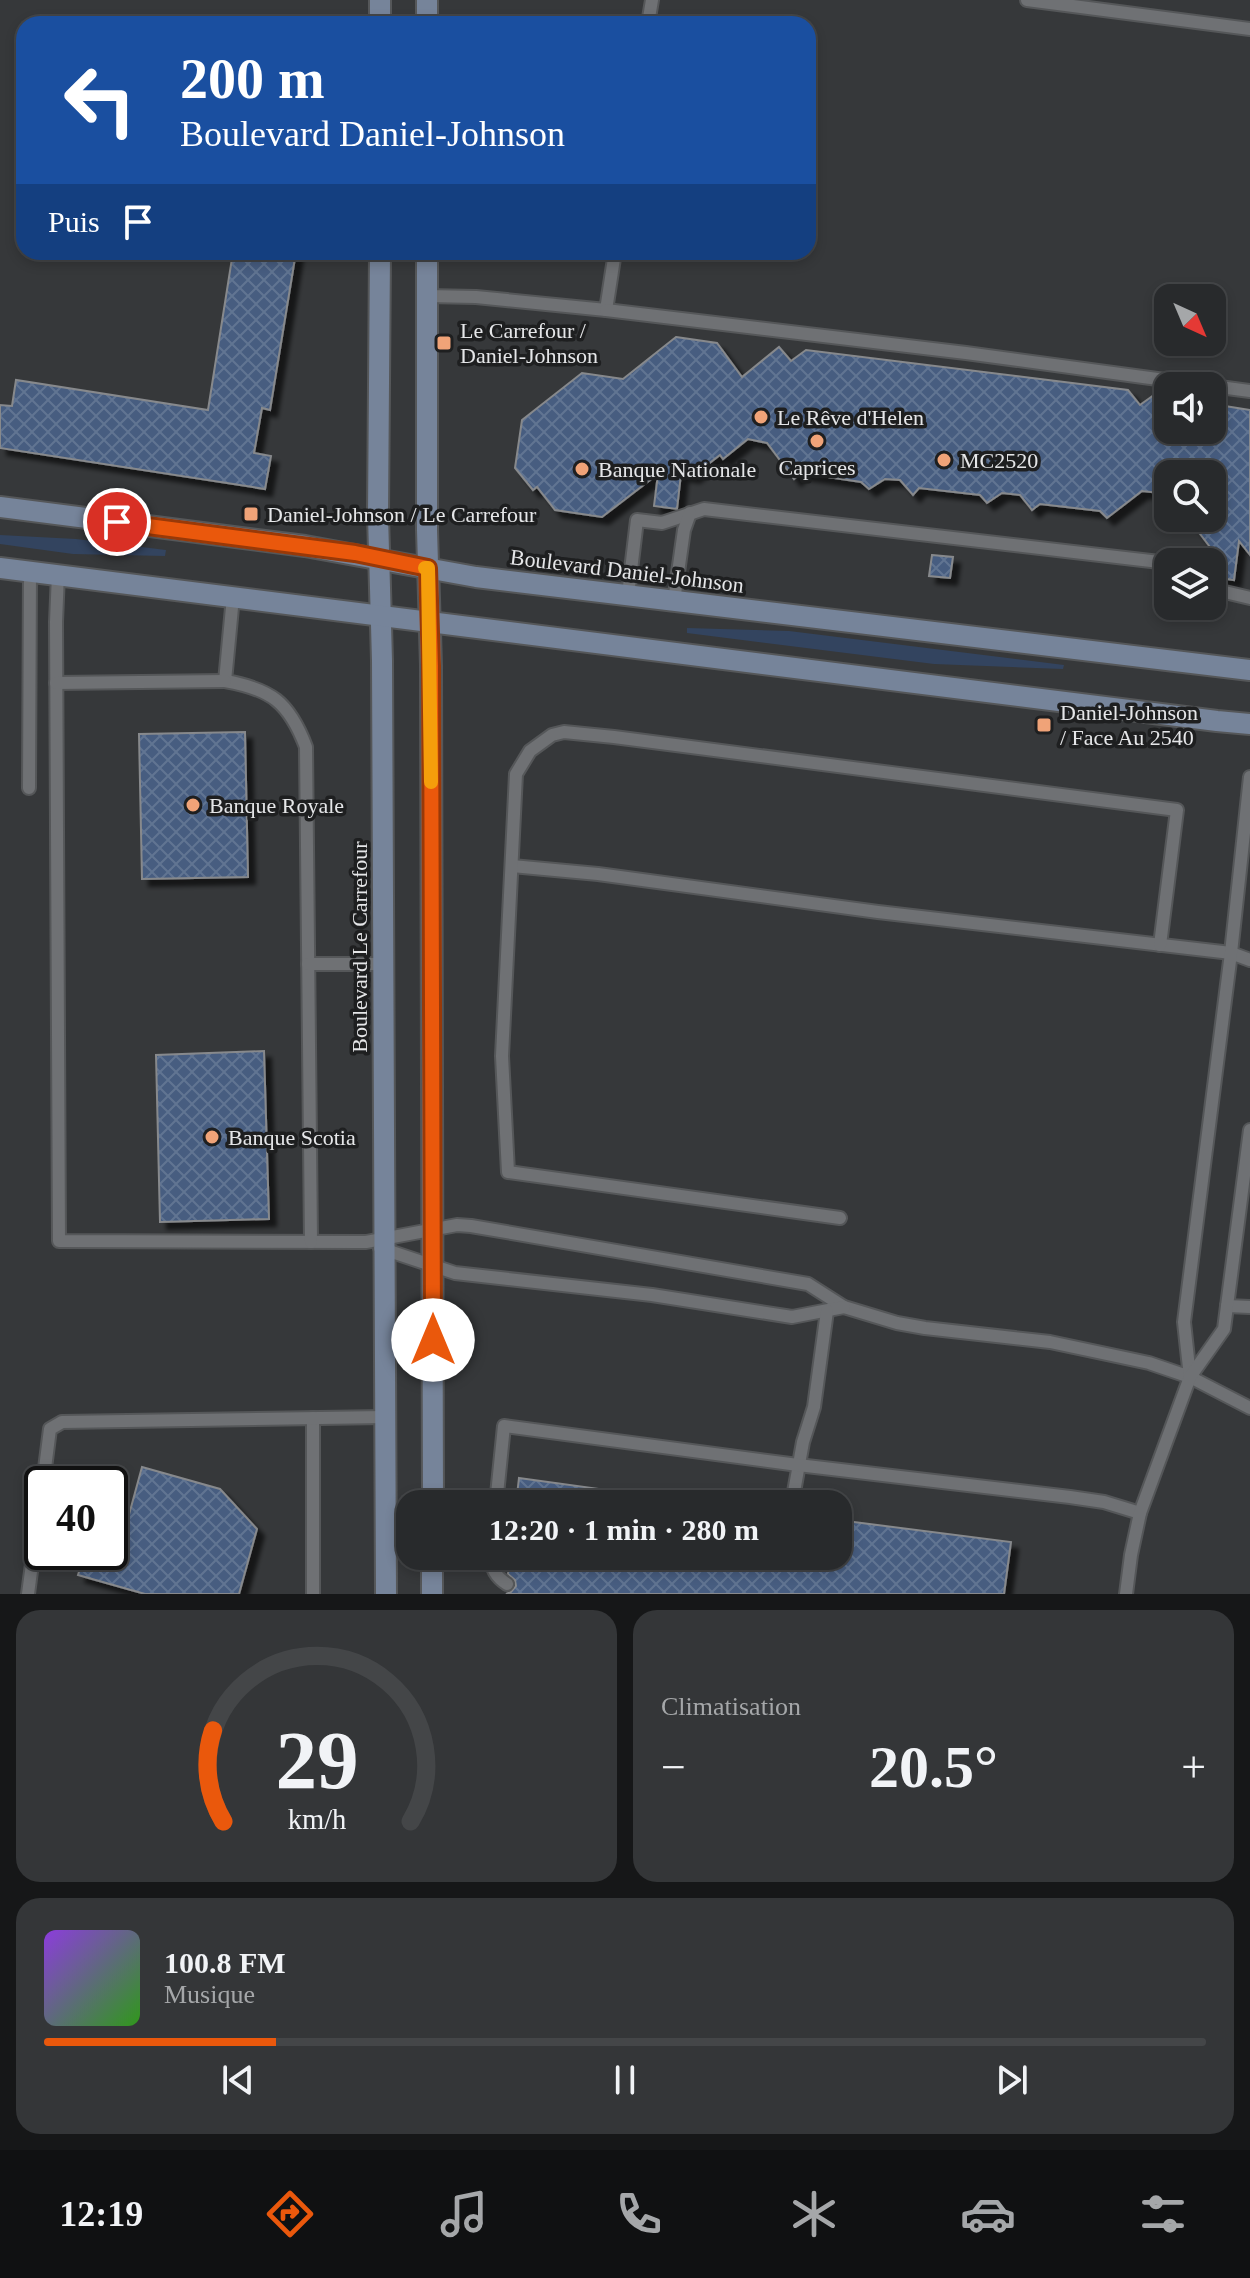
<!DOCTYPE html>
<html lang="fr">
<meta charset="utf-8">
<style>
:root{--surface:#282a2c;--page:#343638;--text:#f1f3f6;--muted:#a5a7a9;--line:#444648;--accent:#ea580c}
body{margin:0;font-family:Georgia,serif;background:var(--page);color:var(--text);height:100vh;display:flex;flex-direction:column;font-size:30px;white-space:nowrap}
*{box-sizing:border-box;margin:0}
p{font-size:26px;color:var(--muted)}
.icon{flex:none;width:44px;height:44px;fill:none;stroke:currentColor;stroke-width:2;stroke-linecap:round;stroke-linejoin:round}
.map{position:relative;height:1594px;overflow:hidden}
.side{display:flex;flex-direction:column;gap:16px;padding:16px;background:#161718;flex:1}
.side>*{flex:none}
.hud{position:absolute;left:16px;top:16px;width:800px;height:244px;border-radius:24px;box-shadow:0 4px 12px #0003,0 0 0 2px var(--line);background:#1a4fa0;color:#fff;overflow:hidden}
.needle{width:52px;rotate:136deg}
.controls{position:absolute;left:1154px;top:284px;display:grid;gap:16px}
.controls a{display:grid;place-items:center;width:72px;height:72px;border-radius:16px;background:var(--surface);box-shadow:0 4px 12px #0003,0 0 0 2px var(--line);font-size:40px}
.speed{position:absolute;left:24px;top:1466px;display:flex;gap:16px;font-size:40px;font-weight:700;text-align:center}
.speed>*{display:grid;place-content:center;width:104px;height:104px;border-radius:50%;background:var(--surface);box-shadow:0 4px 12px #0003,0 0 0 2px var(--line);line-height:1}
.speed .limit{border:4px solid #111;border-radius:12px;background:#fff;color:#111}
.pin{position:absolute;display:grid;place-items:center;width:68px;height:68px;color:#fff;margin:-34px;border:4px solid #fff;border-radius:50%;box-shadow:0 2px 8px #0007}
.me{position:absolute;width:88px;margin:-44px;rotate:0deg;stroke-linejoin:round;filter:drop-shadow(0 0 6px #0008)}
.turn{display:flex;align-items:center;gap:28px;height:168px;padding:0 32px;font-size:36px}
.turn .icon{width:104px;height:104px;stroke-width:2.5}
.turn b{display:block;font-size:56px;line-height:68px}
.then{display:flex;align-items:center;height:76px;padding:0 32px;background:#0003;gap:16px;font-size:30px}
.big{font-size:60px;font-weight:700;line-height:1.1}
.side .tile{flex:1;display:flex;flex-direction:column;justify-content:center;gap:12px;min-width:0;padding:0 28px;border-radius:24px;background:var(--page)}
.side .dial{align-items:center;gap:0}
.dial svg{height:208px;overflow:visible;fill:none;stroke:var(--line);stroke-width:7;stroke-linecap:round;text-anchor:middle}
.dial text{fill:var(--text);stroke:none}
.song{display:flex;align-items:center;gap:24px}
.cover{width:96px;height:96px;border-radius:12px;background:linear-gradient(135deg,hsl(270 70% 55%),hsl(110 70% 35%))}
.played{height:8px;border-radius:4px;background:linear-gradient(90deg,var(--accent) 20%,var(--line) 20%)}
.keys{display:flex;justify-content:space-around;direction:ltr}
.heat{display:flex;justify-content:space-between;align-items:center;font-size:44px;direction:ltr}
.side .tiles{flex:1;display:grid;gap:16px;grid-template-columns:1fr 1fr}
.tile:last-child{grid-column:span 2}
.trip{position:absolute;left:396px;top:1490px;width:456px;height:80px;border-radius:24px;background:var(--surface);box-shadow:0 4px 12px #0003,0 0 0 2px var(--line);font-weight:700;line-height:80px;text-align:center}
.tabs{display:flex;height:128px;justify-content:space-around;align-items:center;background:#101112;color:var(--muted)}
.tabs .icon{width:56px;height:56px}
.tabs .selected{color:var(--accent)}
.tabs b{font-size:36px;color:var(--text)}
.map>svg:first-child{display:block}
.grass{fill:#33445f}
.building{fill:url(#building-cross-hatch);stroke:#87898c;stroke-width:2;filter:url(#shadow)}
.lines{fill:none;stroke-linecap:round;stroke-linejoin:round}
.lane-casing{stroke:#555759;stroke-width:16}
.secondary-casing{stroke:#555759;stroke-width:24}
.lane{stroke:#6f7174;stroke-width:12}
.secondary{stroke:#76849a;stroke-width:20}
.route-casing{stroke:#983908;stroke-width:20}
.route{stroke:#ea580c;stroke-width:14}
.slow{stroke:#f59e0b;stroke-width:14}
.poi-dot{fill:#f0a378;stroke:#1e1f20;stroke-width:3}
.labels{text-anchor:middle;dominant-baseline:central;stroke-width:7;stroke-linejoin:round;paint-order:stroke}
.poi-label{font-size:22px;fill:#e5e6e8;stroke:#1e1f20;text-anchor:start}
.street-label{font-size:22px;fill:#e5e6e8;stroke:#1e1f20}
</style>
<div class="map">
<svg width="1250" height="1594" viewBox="0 0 1250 1594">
<defs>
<pattern id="building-cross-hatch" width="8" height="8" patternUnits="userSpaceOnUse" patternTransform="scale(2)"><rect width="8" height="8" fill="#465d80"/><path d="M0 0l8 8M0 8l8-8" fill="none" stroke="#617492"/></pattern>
<filter id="shadow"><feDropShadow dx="7" dy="7" stdDeviation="2" flood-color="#0009"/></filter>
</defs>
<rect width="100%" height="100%" fill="#36383a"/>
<!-- grass -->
<g class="grass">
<polygon points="0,535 76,539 166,550 165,556 73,554 0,544"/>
<polygon points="687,628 789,631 1064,665 1063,669 934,664 687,633"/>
</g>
<!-- building -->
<g class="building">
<polygon points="233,252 296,252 270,410 262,408 254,453 271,456 265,489 0,448 0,405 12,406 16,380 208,410"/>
<polygon points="676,337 717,343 742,377 779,347 791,361 806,350 1128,390 1140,405 1154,395 1168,414 1168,430 1212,430 1212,404 1250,410 1250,555 1239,541 1234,580 1212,577 1216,555 1188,518 1212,518 1212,474 1168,474 1168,494 1142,491 1107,518 1100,511 1040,504 1032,510 1020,495 1002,493 987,503 980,495 919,488 913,495 900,480 885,479 869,489 861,482 801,473 794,479 767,443 748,439 723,459 720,455 693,476 681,474 677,509 654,506 658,474 602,517 555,510 537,487 533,490 515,468 522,420 582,373 623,379"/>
<polygon points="932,555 953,557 950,578 929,576"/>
<polygon points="245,732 248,877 142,879 139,734"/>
<polygon points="264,1051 269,1219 160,1222 156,1055"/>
<polygon points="142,1467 220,1489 257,1529 239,1594 145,1594 78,1575 85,1552 110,1552 110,1517 127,1522"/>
<polygon points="519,1478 614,1491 613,1504 516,1504"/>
<polygon points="838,1520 1011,1542 1004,1594 506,1594 511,1592 516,1586 515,1580 508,1574 510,1556 838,1556"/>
</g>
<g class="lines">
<defs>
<g id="lane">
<polyline points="1027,0 1250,29"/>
<polyline points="648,24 652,0"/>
<polyline points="427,296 476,297 606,310 615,252"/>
<polyline points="606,310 966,353 1209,386"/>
<polyline points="1212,386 1250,391"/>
<polyline points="58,574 56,622 59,1241 366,1242 457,1225 471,1226 808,1284 844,1307 897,1323 925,1328 1050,1342 1149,1363 1190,1377 1250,1408"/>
<polyline points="1212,589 1250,598"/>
<polyline points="628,595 637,520 662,523 704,509 1168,563"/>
<path d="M 233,597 L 225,681 C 271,689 289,702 306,747 L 311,1242"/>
<polyline points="674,601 684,530 690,513"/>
<polyline points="56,683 225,681"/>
<polyline points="29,788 30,571"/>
<polyline points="512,866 598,874 878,912 1231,953 1250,960"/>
<polyline points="308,964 382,964"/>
<polyline points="840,1218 508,1172 502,1056 516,774 530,751 552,735 564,732 614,737 1177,810 1160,945"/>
<polyline points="380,1248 455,1273 652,1295 792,1317 844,1307"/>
<polyline points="1227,1306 1250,1307"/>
<polyline points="1190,1377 1184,1322 1231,953 1250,777"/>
<polyline points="313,1418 313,1594"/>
<polyline points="43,1484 50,1429 62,1422 385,1417"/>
<polyline points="792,1503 803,1442 814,1407 827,1311"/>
<polyline points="496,1504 504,1426 798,1465 1070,1497 1104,1502 1140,1513"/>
<path d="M 491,1556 C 491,1569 496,1577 507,1584"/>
<polyline points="28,1594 42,1489"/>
<polyline points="1126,1594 1131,1555 1140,1513 1190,1377 1224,1329 1250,1130"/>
</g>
<g id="secondary">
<polyline points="380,24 380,0"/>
<polyline points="427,24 427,0"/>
<polyline points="380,252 378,515 382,661 386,1594"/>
<polyline points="427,252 427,530 431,666 433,1504"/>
<polyline points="0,507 305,546 476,577 1250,670"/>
<polyline points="0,568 1217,721 1250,724"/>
<polyline points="432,1556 432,1594"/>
</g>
</defs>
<!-- lane casing -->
<use href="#lane" class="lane-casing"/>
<!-- secondary casing -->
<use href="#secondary" class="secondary-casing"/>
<!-- lane -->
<use href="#lane" class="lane"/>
<!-- secondary -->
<use href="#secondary" class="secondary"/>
</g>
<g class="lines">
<defs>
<polyline id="route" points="117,522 355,553 428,568 431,666 433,1340"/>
</defs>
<!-- route casing -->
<use href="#route" class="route-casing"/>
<!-- route -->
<use href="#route" class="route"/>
<!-- slow -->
<polyline class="slow" points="425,568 428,568 431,782"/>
</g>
<!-- markers -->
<g class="poi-dot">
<rect x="436" y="335" width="16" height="16" rx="4"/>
<circle cx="761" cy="417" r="8"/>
<circle cx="817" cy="441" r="8"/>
<circle cx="944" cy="460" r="8"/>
<circle cx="582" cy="469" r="8"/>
<rect x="243" y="506" width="16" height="16" rx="4"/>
<rect x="1036" y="717" width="16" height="16" rx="4"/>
<circle cx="193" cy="805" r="8"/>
<circle cx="212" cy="1137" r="8"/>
</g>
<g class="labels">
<!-- poi labels -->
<g class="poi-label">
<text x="460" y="330">Le Carrefour /<tspan x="460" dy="25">Daniel-Johnson</tspan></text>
<text x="777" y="417">Le Rêve d'Helen</text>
<text x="960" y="460">MC2520</text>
<text x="817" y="467" text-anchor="middle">Caprices</text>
<text x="598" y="469">Banque Nationale</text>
<text x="267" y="514">Daniel-Johnson / Le Carrefour</text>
<text x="1060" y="712">Daniel-Johnson<tspan x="1060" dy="25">/ Face Au 2540</tspan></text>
<text x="209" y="805">Banque Royale</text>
<text x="228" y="1137">Banque Scotia</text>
</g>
<!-- street labels -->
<g class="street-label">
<text transform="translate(627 571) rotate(7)">Boulevard Daniel-Johnson</text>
<text transform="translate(359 947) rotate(-90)">Boulevard Le Carrefour</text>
</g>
</g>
</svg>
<div class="controls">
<a><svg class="needle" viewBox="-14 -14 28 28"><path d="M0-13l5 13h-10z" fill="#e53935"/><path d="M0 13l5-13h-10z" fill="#a5a7a9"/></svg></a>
<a><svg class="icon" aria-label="sound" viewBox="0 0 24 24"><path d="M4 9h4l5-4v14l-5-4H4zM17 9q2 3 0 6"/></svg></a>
<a><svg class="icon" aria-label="search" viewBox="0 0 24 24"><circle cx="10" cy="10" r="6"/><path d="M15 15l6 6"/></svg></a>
<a><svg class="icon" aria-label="layers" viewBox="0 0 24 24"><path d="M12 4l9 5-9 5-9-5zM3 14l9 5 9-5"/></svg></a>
</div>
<div class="speed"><div class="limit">40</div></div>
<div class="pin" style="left:117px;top:522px;background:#d93025"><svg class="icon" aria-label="arrive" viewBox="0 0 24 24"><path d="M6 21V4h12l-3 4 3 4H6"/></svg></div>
<svg class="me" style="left:433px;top:1340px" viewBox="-20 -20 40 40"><circle r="19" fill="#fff"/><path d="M0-13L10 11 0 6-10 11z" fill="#ea580c"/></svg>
<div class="trip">12:20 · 1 min · 280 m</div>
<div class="hud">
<div class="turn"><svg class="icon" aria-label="left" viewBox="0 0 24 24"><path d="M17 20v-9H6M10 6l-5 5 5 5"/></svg><div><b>200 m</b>Boulevard Daniel-Johnson</div></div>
<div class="then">Puis<svg class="icon" aria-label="arrive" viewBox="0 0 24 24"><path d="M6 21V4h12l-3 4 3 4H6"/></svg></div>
</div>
</div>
<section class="side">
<div class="tiles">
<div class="tile dial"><svg viewBox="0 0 100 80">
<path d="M14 69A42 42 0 1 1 86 69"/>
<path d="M14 69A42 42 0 0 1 10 34" stroke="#ea580c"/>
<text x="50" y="56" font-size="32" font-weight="700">29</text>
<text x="50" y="72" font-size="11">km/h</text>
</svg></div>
<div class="tile"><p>Climatisation</p>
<div class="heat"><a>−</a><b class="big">20.5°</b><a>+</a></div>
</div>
<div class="tile">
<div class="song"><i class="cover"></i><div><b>100.8 FM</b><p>Musique</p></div></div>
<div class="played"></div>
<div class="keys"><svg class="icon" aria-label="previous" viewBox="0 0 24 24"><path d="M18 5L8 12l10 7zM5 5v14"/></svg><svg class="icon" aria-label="pause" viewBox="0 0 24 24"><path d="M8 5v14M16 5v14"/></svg><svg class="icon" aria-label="next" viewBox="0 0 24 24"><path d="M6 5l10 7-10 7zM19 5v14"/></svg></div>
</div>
</div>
</section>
<nav class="tabs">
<b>12:19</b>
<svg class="icon selected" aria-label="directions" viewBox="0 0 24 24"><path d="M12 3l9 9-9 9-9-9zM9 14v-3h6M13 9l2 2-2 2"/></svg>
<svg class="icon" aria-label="music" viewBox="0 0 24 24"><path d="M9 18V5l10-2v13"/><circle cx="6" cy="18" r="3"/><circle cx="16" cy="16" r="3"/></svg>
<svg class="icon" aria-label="phone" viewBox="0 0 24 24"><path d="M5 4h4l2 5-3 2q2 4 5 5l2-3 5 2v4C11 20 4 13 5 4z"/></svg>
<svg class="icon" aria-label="climate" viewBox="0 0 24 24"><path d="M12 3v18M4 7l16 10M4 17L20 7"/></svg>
<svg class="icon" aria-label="car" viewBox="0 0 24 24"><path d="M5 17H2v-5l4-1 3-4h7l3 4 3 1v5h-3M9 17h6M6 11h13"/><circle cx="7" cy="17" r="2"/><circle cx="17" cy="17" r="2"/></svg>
<svg class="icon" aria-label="filters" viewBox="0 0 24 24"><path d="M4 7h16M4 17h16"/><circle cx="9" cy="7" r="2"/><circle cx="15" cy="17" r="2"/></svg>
</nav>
